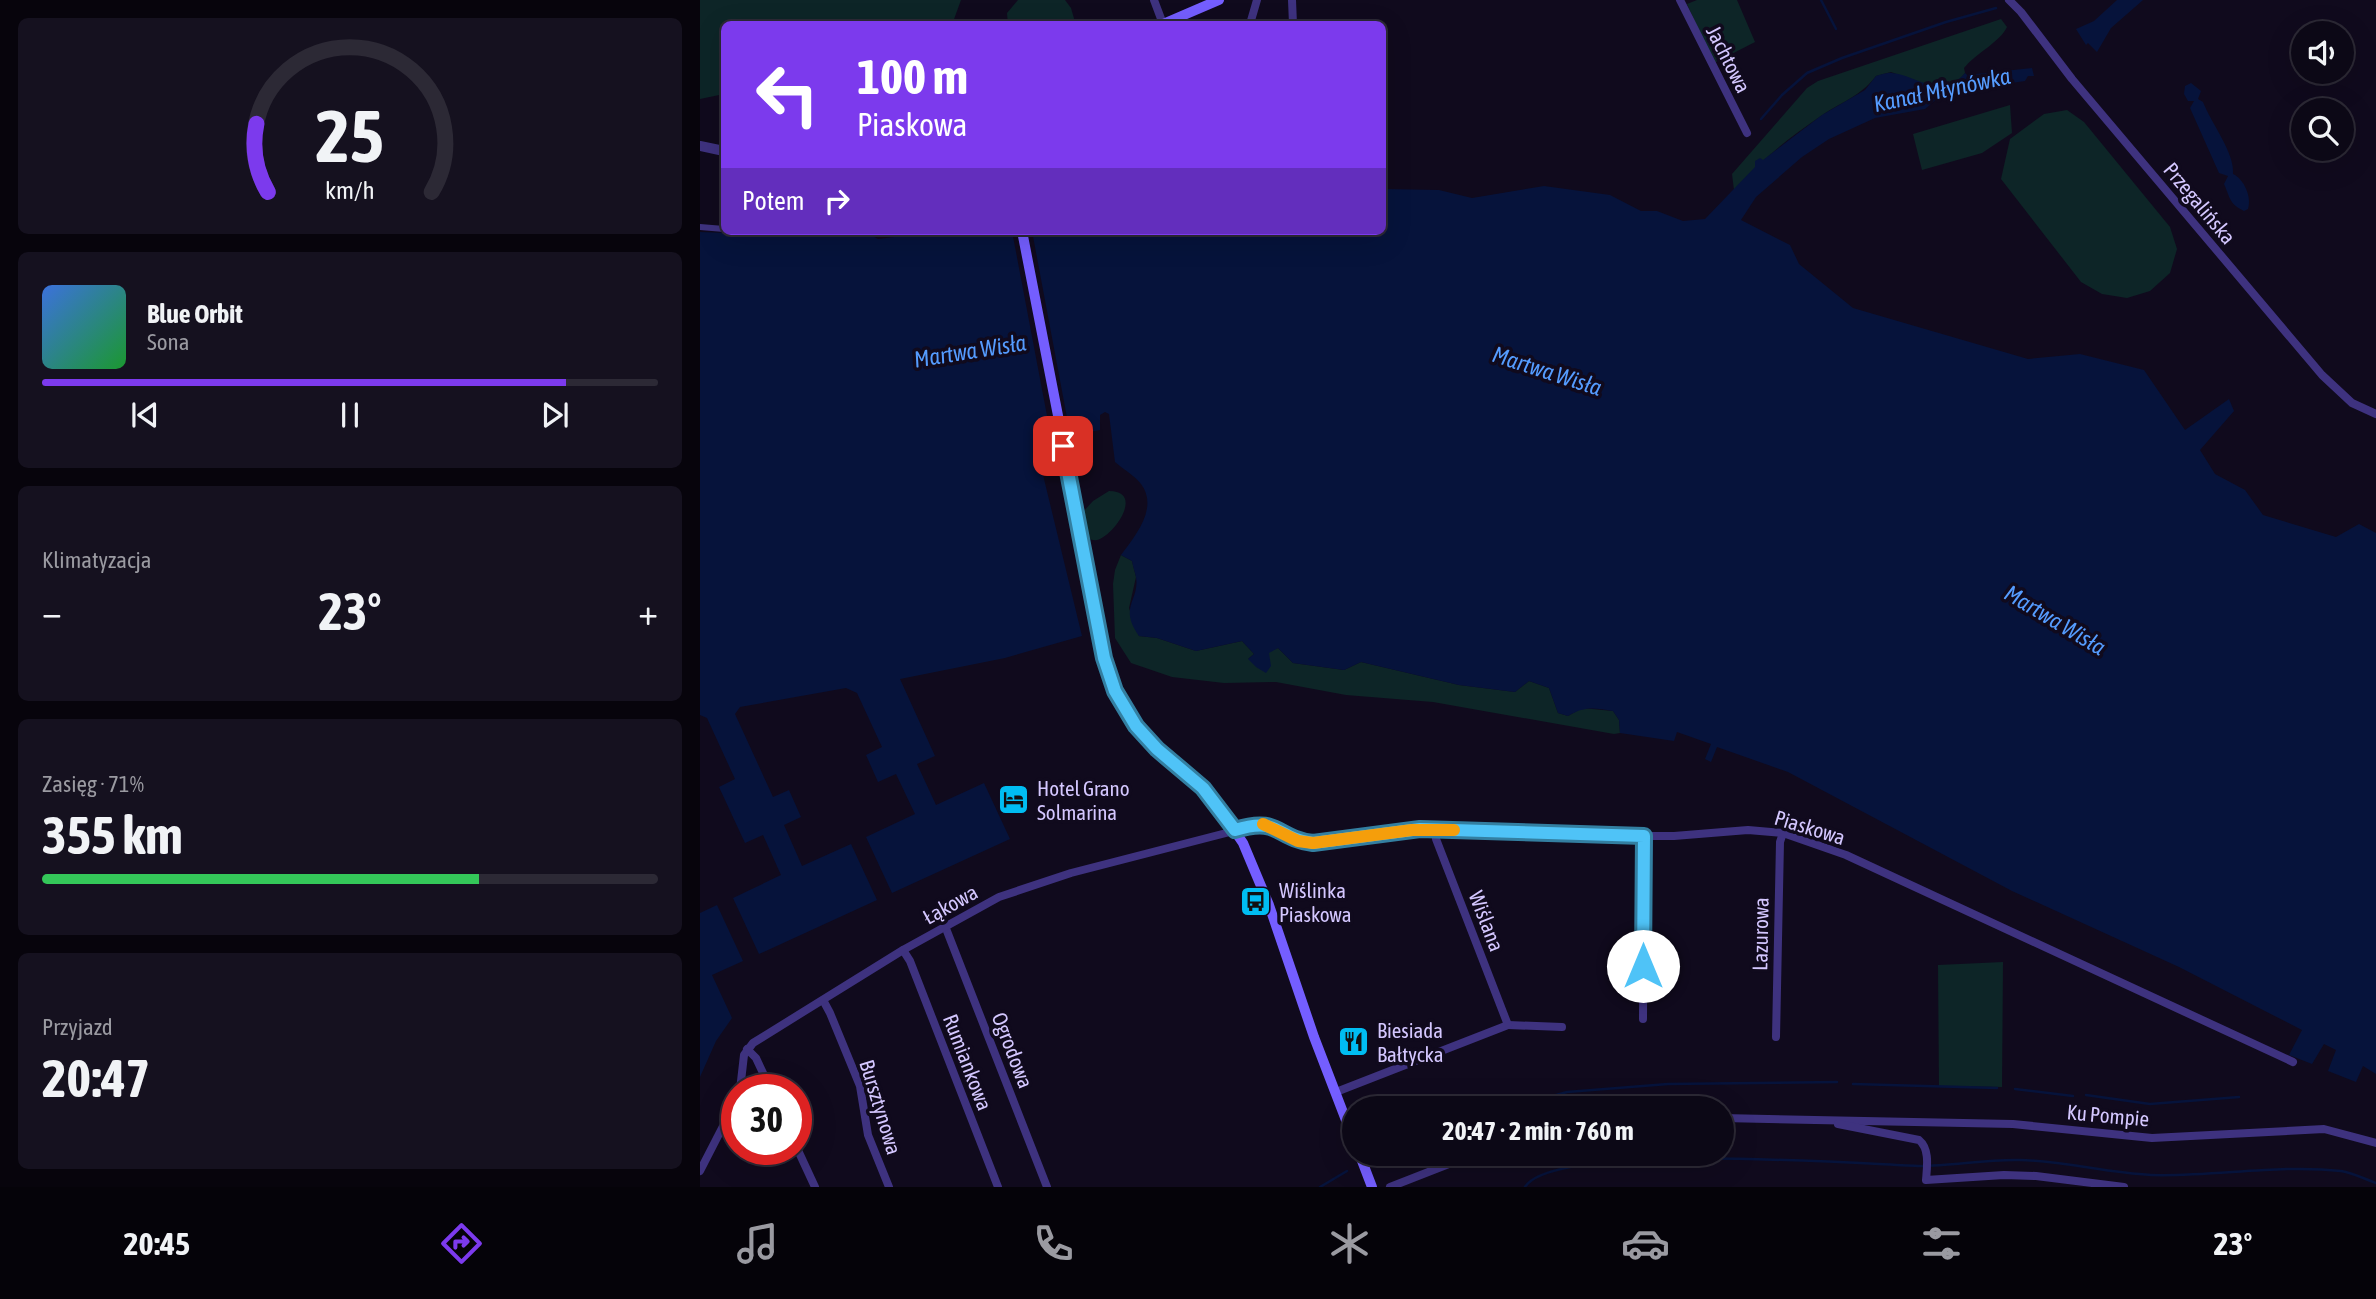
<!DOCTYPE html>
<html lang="pl">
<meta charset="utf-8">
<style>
:root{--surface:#0c0816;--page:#15111f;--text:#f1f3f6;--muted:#9a9aa1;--line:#2c2935;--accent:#7c3aed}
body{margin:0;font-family:"Asap Condensed",sans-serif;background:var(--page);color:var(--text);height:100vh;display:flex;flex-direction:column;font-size:26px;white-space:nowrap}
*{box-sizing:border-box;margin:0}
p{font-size:23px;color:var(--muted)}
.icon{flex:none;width:38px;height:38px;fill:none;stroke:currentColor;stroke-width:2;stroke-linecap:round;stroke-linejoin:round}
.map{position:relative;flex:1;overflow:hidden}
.drawer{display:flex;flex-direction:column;gap:18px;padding:18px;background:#07040c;width:700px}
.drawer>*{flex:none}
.hud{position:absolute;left:21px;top:21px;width:665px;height:214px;border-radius:10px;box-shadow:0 7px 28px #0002,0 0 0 2px var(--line);background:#7c3aed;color:#fff;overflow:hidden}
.tools{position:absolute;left:1591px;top:21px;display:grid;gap:14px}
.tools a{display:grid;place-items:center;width:63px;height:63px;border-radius:50%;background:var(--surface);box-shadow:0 7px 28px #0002,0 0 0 2px var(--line);font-size:35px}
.speed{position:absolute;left:21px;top:1074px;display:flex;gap:14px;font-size:35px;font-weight:700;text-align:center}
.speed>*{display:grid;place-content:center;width:91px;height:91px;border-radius:50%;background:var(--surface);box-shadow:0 7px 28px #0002,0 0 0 2px var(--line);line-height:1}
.speed .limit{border:10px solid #d22;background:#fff;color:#111}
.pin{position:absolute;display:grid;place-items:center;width:60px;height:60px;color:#fff;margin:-30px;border-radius:14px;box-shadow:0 4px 10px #0006}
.me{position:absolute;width:77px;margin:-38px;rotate:0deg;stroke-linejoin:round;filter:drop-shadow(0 0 5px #0008)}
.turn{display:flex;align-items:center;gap:24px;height:147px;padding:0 21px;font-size:32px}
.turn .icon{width:91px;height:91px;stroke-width:2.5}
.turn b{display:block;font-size:49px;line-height:60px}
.then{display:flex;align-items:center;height:66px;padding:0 21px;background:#0003;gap:14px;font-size:26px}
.big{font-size:52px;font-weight:700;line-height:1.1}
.drawer .tile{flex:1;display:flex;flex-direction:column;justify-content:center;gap:10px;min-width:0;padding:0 24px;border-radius:10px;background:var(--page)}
.drawer .dial{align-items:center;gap:0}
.dial svg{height:182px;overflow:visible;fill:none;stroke:var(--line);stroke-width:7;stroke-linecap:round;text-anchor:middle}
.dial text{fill:var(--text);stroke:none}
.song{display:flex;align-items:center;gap:21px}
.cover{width:84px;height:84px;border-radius:10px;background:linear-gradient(135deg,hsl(220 70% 55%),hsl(130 70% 35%))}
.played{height:7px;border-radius:4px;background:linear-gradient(90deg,var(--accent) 85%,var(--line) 85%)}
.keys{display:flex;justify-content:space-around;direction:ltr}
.heat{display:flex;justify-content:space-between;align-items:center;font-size:38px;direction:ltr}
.charge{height:10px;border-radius:5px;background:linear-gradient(90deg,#34c759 71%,var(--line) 0)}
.trip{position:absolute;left:642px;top:1096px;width:392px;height:70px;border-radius:35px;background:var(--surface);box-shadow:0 7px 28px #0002,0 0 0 2px var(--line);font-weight:700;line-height:70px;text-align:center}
.tab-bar{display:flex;height:112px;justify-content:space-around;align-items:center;background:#050309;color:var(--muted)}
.tab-bar .icon{width:49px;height:49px}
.tab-bar .current{color:var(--accent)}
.tab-bar b{font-size:32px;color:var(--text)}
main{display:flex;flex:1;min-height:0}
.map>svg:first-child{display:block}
.green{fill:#0d2527}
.water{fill:#06133b}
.pier{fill:#100a1d}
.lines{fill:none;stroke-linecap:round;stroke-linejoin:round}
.stream{stroke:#06133b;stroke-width:2.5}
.pedestrian{stroke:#3e327f;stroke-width:6}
.minor{stroke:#3e327f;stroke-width:8}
.tertiary{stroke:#3e327f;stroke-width:10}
.secondary{stroke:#745eff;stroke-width:10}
.route-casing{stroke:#337fa1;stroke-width:18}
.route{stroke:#4fc3f7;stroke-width:12}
.slow{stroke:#f59e0b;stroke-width:12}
.labels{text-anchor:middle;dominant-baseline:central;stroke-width:7;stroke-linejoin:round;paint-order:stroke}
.street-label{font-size:21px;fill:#d4c7ff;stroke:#100a1d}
.poi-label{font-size:21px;fill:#d4c7ff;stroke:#100a1d;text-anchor:start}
.water-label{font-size:23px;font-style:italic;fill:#559cff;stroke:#100a1d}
</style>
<main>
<section class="drawer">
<div class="tile dial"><svg viewBox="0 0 100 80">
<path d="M14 69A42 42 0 1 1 86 69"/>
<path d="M14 69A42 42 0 0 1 9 39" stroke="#7c3aed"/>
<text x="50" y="56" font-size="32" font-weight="700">25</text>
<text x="50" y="72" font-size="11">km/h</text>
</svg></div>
<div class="tile">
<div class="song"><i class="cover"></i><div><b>Blue Orbit</b><p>Sona</p></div></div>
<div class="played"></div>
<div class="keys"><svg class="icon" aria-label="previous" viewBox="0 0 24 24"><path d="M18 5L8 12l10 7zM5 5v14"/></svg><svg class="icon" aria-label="pause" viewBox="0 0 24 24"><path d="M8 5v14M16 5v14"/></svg><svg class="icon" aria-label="next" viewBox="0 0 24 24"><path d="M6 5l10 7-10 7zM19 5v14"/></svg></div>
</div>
<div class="tile"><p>Klimatyzacja</p>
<div class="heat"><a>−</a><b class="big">23°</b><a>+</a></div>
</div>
<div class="tile"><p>Zasięg · 71%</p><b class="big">355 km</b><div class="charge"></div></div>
<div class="tile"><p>Przyjazd</p><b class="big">20:47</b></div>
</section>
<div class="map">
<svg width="1676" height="1187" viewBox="0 0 1676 1187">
<rect width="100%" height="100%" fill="#100a1d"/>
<!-- green -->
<g class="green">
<polygon points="0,0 261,0 253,22 24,24 24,94 0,99"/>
<polygon points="318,0 365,0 371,8 375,22 374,24 308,24 307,13"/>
<polygon points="997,0 1037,0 1055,42 1014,63 987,4"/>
<path d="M 1301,19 L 1307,27 C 1300,42 1275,54 1264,68 L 1265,73 L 1259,80 L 1234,88 L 1191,72 L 1176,76 C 1159,98 1140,102 1118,118 C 1087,139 1059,162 1034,190 L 1032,174 L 1107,88 L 1118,81 Z"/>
<polygon points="1310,105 1312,133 1282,153 1222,170 1213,134"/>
<polygon points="1367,110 1384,122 1470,227 1477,249 1470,273 1450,291 1427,298 1402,294 1381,282 1301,179 1310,139 1344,114"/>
<path d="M 409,491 C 445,491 414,536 397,540 C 393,541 391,539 387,538 L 383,512 L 393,501 Z"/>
<polygon points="421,555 432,561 436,577 429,608 439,636 457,638 496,651 542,641 554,654 548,659 578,648 593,663 644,670 661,662 759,685 815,692 829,681 849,688 858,713 868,716 882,708 913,711 919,720 920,733 914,734 733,702 646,695 576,682 524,683 472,677 431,663 415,638 413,584 415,570"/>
<polygon points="1303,962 1302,1087 1239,1086 1238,965"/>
</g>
<!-- water -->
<g class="water">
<polygon points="1417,0 1443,0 1411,28 1397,52 1388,43 1386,45 1376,29 1394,21"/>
<path d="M 1332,68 L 1334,76 L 1328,76 L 1325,81 L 1244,93 L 1225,109 L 1175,118 L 1129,139 L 1102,157 L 1056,197 L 1041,220 L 1090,245 L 1099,264 L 1153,308 L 1328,359 L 1380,354 L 1444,370 L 1485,430 L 1529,399 L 1534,411 L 1500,450 L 1515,474 L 1545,490 L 1563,515 L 1636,537 L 1659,524 L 1676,533 L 1676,1074 L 1663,1066 L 1656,1082 L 1628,1071 L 1636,1050 L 1624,1044 L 1612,1064 L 1589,1055 L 1602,1030 L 1479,967 L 1312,891 L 1088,772 L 1017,747 L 1011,762 L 1005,759 L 1011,744 L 977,732 L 974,741 L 920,733 L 919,720 L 913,711 C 894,708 885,706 868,716 L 858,713 L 849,688 L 829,681 L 815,692 L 759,685 L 661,662 L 644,670 L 593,663 L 578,648 L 569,653 L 571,666 L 566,673 L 556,667 L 548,659 L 554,654 L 542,641 L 496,651 L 457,638 L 439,636 C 418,606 440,601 436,577 C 435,572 433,567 432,561 L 421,555 C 435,536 459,508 441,484 C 434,475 423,469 415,462 L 409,414 L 405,412 L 400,415 L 400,430 L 350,439 L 337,450 L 382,636 L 305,658 L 200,679 L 235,756 L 217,764 L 236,805 L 284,783 L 310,839 L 192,893 L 166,837 L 215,814 L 196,774 L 178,782 L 166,755 L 182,747 L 157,693 L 146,688 L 40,707 L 35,714 L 73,797 L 89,790 L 101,817 L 84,825 L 102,866 L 151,844 L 177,900 L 59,954 L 33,898 L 81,875 L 63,835 L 45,843 L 19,787 L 35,779 L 7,718 L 0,715 L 0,232 L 90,235 L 124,231 L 164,231 L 178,239 L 242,231 L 682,231 L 683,189 L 739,190 L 772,198 L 844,186 L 910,195 L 941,211 L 957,211 L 983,221 L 1005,219 L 1055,167 L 1055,161 L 1060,158 L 1063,160 L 1122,115 L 1165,90 L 1176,76 C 1181,75 1187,72 1192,73 C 1219,76 1240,101 1265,73 L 1267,75 Z"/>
<path d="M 1491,83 L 1501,91 L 1498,99 L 1503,102 C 1511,123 1535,153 1533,174 C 1544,179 1552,197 1548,209 L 1544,211 C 1529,203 1531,200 1524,184 L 1528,176 L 1519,173 L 1490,108 L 1494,101 L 1488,101 L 1484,94 L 1485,86 Z"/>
<polygon points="17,905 43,961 12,975 32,1018 16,1041 0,1077 0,913"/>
</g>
<!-- pier -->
<polygon class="pier" points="312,231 332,231 371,439 352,442"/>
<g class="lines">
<!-- stream -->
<g class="stream">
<polyline points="1121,0 1136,29"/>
<polyline points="1061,119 1082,95 1107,73 1142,58 1246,22 1296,8"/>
<polyline points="1153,1084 1297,1088"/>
<polyline points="1315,1089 1373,1096"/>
<polyline points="1386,1095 1450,1104 1539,1097"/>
<polyline points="809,1108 867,1092 968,1084 1137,1082"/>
<polyline points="620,1187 647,1171"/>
<path d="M 825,1187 C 853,1141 1159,1164 1220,1166 C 1253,1166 1286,1159 1320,1160 C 1364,1161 1407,1173 1451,1175 C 1514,1177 1578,1164 1641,1171 C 1653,1173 1665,1179 1676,1183"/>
</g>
<!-- pedestrian -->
<polyline class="pedestrian" points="0,227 24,229"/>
<!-- minor -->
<g class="minor">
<polyline points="454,0 463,24"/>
<polyline points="592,0 593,24"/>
<polyline points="980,0 1047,133"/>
<polyline points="1309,0 1321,12 1372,79 1622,375 1652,403 1676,414"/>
<polyline points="550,24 557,0"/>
<polyline points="245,926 347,1187"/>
<polyline points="203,950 210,961 298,1187"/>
<polyline points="123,1000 130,1013 160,1086 168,1135 189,1187"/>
<polyline points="943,1019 944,836"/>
<polyline points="808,1025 862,1027"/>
<polyline points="1076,1037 1080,842 1083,833"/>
<polyline points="47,1049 56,1058 71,1090"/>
<path d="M 40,1090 L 44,1055 L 53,1043 L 203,950 L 299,897 L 371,873 L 561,824 C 580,826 594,841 613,843 L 720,829 L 944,836 L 974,836 L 1048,830 L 1083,833 L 1146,855 L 1593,1062"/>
<polyline points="636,1092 808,1025 736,839 736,830"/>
<polyline points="1022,1118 1313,1124 1452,1138 1624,1129 1676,1143"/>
<path d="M 1138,1124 L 1219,1140 C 1230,1149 1227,1167 1226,1180 L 1304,1175 L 1336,1176 L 1424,1187"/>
<polyline points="96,1146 115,1187"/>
<polyline points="0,1171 37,1099"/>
<polyline points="690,1187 777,1153"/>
</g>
<!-- tertiary -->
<polyline class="tertiary" points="0,146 24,151"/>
<!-- secondary -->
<g class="secondary">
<polyline points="463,24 519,0"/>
<polyline points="322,231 408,672 420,701 442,733 512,798 543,843 569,905 614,1037 654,1141"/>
<polyline points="659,1153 672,1187"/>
</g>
</g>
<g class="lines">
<defs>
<path id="route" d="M 363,446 L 404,658 L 415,691 L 436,726 L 457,749 L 503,788 L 535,830 C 580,816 575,838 613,843 L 720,829 L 944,836 L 943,966"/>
</defs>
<!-- route casing -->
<use href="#route" class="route-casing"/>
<!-- route -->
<use href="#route" class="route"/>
<!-- slow -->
<polyline class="slow" points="563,824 598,841 613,843 712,830 754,830"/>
</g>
<!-- icons -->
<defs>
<symbol id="hotel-square" viewBox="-11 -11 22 22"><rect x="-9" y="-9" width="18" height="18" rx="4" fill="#00bdf2" stroke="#100a1d"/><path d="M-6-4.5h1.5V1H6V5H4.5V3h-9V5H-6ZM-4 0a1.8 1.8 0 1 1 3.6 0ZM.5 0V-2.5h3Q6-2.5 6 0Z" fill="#111"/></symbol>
<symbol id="bus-square" viewBox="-11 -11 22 22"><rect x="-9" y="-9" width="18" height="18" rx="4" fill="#00bdf2" stroke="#100a1d"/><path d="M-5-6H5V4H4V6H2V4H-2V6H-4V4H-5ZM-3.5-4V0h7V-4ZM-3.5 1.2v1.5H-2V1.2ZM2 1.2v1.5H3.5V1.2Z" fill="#111"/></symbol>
<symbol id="restaurant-square" viewBox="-11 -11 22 22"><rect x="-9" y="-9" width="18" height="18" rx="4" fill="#00bdf2" stroke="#100a1d"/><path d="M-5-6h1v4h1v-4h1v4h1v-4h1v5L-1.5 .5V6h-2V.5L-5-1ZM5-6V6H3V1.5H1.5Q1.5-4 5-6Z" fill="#111"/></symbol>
</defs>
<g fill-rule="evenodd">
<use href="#hotel-square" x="296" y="782" width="35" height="35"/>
<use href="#bus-square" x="538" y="884" width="35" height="35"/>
<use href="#restaurant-square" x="636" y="1024" width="35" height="35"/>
</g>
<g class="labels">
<!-- street labels -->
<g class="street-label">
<text transform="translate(1029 59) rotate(63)">Jachtowa</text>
<text transform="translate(1500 203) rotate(50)">Przegalińska</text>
<text transform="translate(1110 827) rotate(17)">Piaskowa</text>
<text transform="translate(250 904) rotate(-29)">Łąkowa</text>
<text transform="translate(787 921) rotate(69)">Wiślana</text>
<text transform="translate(1060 934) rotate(-89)">Lazurowa</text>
<text transform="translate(313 1050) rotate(69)">Ogrodowa</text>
<text transform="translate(268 1062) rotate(69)">Rumiankowa</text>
<text transform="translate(181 1107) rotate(73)">Bursztynowa</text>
<text transform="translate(1408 1115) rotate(5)">Ku Pompie</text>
</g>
<!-- poi labels -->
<g class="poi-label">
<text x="337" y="788">Hotel Grano<tspan x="337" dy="24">Solmarina</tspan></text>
<text x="579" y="890">Wiślinka<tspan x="579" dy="24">Piaskowa</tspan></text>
<text x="677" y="1030">Biesiada<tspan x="677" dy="24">Bałtycka</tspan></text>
</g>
<!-- water labels -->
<g class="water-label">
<text transform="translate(1242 90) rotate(-12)">Kanał Młynówka</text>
<text transform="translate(270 351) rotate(-9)">Martwa Wisła</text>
<text transform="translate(847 371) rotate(18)">Martwa Wisła</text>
<text transform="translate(1355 620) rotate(31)">Martwa Wisła</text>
</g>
</g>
</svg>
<div class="tools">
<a><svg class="icon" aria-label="sound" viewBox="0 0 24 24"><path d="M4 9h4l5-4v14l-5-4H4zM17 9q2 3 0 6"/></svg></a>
<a><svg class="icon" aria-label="search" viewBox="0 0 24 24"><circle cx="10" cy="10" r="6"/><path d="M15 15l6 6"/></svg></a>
</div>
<div class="speed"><div class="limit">30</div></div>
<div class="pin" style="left:363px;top:446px;background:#d93025"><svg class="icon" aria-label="arrive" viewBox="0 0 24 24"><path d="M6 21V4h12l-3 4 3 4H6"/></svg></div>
<svg class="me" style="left:943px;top:966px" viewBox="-20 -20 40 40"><circle r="19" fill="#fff"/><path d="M0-13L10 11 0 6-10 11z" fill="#4fc3f7"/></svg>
<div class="trip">20:47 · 2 min · 760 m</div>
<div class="hud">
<div class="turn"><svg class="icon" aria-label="left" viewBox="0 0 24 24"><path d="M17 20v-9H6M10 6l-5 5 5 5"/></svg><div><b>100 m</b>Piaskowa</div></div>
<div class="then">Potem<svg class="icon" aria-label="right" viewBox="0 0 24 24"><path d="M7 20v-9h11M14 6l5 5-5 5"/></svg></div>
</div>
</div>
</main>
<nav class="tab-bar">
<b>20:45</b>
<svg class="icon current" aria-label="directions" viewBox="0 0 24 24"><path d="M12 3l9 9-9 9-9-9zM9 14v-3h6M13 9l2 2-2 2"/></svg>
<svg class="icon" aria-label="music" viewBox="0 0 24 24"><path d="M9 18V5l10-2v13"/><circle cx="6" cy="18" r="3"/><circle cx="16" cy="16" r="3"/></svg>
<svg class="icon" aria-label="phone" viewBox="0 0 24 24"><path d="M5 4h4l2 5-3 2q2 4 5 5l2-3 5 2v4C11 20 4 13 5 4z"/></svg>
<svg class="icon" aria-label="climate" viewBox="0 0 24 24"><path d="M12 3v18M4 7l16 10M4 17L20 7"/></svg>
<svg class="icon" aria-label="car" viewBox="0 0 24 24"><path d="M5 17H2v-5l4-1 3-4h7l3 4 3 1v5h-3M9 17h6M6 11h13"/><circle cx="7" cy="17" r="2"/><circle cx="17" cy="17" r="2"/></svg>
<svg class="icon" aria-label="filters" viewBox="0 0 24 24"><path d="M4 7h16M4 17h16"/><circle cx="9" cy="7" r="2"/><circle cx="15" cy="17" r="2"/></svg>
<b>23°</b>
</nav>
